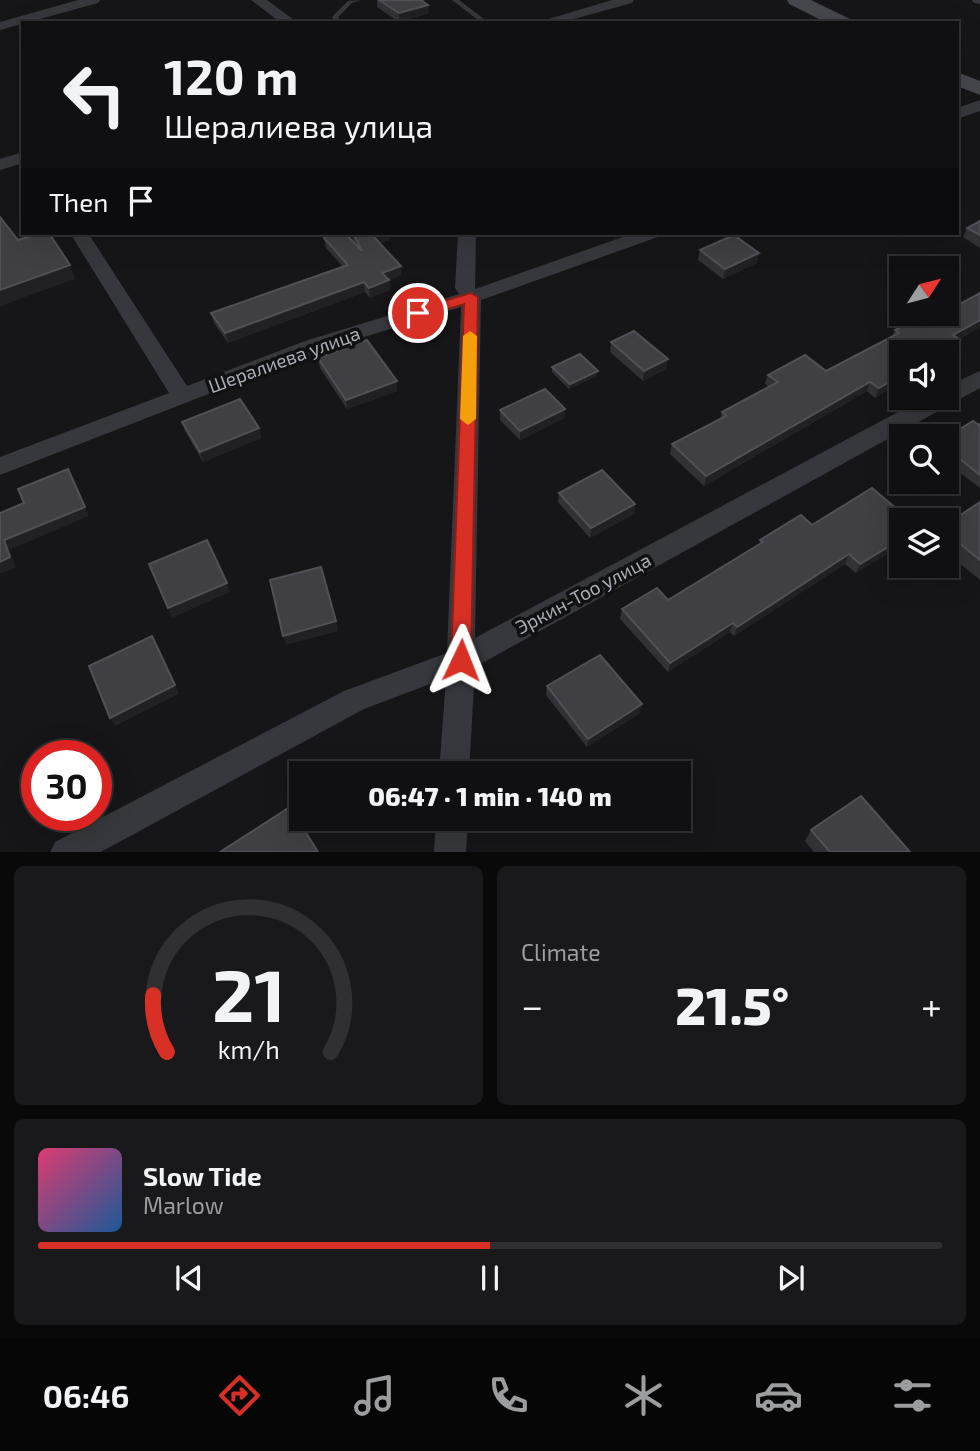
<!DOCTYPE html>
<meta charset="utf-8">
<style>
:root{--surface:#101012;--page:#19191b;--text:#f1f3f6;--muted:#9c9d9f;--line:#303032;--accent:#d93025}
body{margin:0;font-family:"Exo 2",sans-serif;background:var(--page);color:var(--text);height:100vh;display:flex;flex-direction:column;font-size:26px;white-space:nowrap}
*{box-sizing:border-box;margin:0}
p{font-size:23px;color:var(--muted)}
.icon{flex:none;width:38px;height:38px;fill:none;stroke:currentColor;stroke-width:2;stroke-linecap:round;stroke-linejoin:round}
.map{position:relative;height:852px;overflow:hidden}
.side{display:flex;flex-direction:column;gap:14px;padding:14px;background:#09090a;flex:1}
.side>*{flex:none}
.hud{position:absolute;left:21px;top:21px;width:938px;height:214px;border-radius:0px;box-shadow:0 7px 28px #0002,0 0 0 2px var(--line);background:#101012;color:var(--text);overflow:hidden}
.needle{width:46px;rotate:54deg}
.fabs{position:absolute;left:889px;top:256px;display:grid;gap:14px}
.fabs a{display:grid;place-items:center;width:70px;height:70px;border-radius:0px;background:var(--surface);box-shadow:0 7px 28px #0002,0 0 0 2px var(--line);font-size:35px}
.speed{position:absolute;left:21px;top:740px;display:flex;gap:14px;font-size:35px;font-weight:700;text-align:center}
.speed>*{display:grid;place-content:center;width:91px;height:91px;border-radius:50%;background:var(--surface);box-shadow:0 7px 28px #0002,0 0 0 2px var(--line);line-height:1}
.speed .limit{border:10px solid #d22;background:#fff;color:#111}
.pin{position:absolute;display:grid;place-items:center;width:60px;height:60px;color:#fff;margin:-30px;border:4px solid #fff;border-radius:50%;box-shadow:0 2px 7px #0007}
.me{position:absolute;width:77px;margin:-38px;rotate:2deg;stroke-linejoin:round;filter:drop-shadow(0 0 5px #0008)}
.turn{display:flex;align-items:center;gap:24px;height:147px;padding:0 28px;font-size:32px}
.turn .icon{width:91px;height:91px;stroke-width:2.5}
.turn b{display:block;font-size:49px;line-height:60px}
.then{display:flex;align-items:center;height:66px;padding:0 28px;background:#0003;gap:14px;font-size:26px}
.big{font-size:52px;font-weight:800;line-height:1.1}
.side .widget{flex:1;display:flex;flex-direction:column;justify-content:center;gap:10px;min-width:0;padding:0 24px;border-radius:10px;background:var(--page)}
.side .dial{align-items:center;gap:0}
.dial svg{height:182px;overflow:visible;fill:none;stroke:var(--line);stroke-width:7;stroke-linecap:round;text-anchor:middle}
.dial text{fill:var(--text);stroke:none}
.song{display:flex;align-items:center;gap:21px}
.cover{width:84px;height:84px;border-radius:10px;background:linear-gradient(135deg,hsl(340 70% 55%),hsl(210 70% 35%))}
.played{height:7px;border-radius:4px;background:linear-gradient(90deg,var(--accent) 50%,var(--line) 50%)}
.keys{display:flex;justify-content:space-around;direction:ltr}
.heat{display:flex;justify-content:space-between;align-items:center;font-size:38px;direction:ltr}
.side .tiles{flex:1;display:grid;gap:14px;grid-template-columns:1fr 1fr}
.widget:last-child{grid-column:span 2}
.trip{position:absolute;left:289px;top:761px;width:402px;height:70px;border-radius:0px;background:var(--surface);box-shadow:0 7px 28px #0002,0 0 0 2px var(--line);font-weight:800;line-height:70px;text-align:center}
.tab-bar{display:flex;height:112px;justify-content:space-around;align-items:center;background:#060607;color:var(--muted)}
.tab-bar .icon{width:49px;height:49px}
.tab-bar .active{color:var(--accent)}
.tab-bar b{font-size:32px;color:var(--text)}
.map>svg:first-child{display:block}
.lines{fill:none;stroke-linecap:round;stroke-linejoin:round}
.lane{fill:#37383d;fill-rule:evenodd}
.street{fill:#37383d;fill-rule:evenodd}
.secondary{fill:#45474d;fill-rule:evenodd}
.wall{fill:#323236}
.shaded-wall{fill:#212124}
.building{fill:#3f3f44;stroke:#4f5156;stroke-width:2}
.route{fill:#d93025;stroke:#8d1f18;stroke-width:2}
.slow{fill:#f59e0b}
.labels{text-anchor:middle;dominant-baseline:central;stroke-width:7;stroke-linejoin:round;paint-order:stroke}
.street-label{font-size:19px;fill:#a8adb8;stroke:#111113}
</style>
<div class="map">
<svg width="980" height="853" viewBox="0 0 980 853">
<rect width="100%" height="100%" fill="#161618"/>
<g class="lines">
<!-- lane -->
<g class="lane">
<polygon points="361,0 352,3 338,17 341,23 335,23 332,17 348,1"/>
<polygon points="452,0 459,0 489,23 482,23"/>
</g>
<!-- street -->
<g class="street">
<polygon points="78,0 100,0 98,3 0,30 0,22"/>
<polygon points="251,0 267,0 298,23 281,23"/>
<polygon points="612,0 634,0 632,3 559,23 535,23"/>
<polygon points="972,0 980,0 980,4 974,3"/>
<polygon points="980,100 980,111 957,119 957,108"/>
<polygon points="23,152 23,163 0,170 0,159"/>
<polygon points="70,233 88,233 187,386 305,341 459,294 455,288 458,233 476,233 475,289 634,233 660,233 658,237 481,300 475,638 926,397 947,397 947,386 980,371 980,388 475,667 469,774 439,774 446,678 364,709 99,853 50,853 55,842 344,691 447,653 461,307 319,351 0,475 0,457 169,393"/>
<polygon points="436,819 468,819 466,853 434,853"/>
</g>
<!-- secondary -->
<g class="secondary">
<polygon points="787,0 811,0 850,19 853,23 827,23 789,4"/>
<polygon points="957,72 980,81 980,95 957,86"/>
</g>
</g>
<!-- wall -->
<g class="wall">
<polygon points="377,0 421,0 429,13 399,22 377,7"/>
<polygon points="980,221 980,248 963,237 967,228"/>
<polygon points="350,233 389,233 390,240 379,243 401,275 389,280 390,290 370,298 365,292 228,343 214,323 211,313 343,267 326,248 324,238 355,243"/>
<polygon points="700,250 757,263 723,279 698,260"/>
<polygon points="895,330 959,339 956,350 947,355 947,352 875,398 867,391 704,486 670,454 672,444 720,419 722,412 769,387 765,384 768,375 826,371 892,336"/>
<polygon points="611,342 666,369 643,381 610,352"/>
<polygon points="318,358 397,381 397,391 347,409 320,368"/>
<polygon points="552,367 597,376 569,389 552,372"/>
<polygon points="565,409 564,418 520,440 500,420 500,410"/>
<polygon points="182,422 259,428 261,438 203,462 185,431"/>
<polygon points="980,424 980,488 947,463 947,437"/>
<polygon points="559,493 635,504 634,514 590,538 558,502"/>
<polygon points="980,502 980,580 947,553 947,524"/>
<polygon points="910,520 856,573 845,564 734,636 730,632 668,672 620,619 622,609 668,600 759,545 760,540 812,525"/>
<polygon points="547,686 640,713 587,747 546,695"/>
<polygon points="811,830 910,852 814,852 805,841"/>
</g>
<!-- shaded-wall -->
<g class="shaded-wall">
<polygon points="428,5 429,13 399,22 399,13"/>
<polygon points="379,233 389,233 390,240 372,244 371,234"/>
<polygon points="759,253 757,263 723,279 725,269"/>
<polygon points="70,265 75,279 11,302 0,307 0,290"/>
<polygon points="401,266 401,275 383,282 382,273"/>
<polygon points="389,280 390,290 370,298 369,288"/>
<polygon points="364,282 365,292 228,343 225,333"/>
<polygon points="980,320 980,328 948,345 953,335"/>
<polygon points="960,340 956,350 947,355 947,352 940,352"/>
<polygon points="668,359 666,369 643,381 644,371"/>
<polygon points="598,371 597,376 569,389 570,384"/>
<polygon points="901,375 901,382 875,398 879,388"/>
<polygon points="397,381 397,391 347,409 346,400"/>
<polygon points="870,382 867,391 704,486 706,476"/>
<polygon points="565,409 564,418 520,440 520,431"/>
<polygon points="259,428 261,438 203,462 200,452"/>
<polygon points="635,504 634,514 590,538 591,528"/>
<polygon points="85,507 89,516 9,550 16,567 0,574 0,562 4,540"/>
<polygon points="901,539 901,546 856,573 860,564"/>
<polygon points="849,554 845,564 734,636 737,627"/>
<polygon points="227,583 230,592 172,618 168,608"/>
<polygon points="336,621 338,631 286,645 283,636"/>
<polygon points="733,623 730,632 668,672 670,663"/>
<polygon points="175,685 179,694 115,726 110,718"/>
<polygon points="642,704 640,713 587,747 588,739"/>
</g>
<!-- building -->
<g class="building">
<polygon points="379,0 421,0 428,5 399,13"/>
<polygon points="0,217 18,240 40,233 49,233 70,265 0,290"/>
<polygon points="980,221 980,235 967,228"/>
<polygon points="330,233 345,233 362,251 353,233 379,233 371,234 401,266 382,273 389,280 369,288 364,282 225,333 211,313 348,265 324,238"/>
<polygon points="734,235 759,253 725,269 700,250"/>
<polygon points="980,293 980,320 953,335 960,340 940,352 901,352 901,375 879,388 870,382 706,476 672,444 726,416 722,412 778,382 768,375 805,355 826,371 899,333 895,330 923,315 930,320 942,313 947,313 947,311"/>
<polygon points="634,331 668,359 644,371 611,342"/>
<polygon points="367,340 397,381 346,400 318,358"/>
<polygon points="580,354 598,371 570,384 552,367"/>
<polygon points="545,389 565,409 520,431 500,410"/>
<polygon points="240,399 259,428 200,452 182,422"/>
<polygon points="973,421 979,425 980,424 980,475 947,449 947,437"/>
<polygon points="68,469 85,507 4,540 10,557 0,562 0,513 24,503 18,489"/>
<polygon points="602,470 635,504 591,528 559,493"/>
<polygon points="872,488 910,520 901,520 901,539 860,564 849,554 737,627 733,623 670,663 622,609 657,588 668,600 763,542 760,540 801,515 812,525"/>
<polygon points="980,502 980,560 947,533 947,524"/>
<polygon points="207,540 227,583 168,608 149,564"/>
<polygon points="321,567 336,621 283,636 270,580"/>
<polygon points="152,636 175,685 110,718 89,666"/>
<polygon points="600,655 642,704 588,739 547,686"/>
<polygon points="861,796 910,852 830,852 811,830"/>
<polygon points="290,807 318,852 220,852"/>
</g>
<!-- route -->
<polygon class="route" points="471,293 478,297 471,660 468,666 461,668 454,666 451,660 464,304 418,318 411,313 413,310"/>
<!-- slow -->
<polygon class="slow" points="470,331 477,336 476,419 468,425 460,419 463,336"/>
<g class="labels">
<!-- street labels -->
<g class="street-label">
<text transform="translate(284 359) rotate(-20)">Шералиева улица</text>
<text transform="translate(583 593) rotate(-28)">Эркин-Тоо улица</text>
</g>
</g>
</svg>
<div class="fabs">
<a><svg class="needle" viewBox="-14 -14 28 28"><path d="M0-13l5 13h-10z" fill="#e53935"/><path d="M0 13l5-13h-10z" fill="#9c9d9f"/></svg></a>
<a><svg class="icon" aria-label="sound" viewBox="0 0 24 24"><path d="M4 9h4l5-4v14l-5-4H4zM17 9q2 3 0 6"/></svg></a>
<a><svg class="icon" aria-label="search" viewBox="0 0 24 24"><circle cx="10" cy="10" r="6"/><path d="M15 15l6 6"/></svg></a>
<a><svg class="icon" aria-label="layers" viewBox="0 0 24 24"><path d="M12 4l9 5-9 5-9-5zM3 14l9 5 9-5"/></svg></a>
</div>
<div class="speed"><div class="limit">30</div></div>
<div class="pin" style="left:418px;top:313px;background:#d93025"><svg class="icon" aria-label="arrive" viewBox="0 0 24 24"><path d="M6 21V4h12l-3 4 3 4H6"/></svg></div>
<svg class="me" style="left:461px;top:660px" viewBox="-20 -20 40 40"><path d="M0-17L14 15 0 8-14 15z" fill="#d93025" stroke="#fff" stroke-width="4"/></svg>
<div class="trip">06:47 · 1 min · 140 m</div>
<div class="hud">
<div class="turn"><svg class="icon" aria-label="left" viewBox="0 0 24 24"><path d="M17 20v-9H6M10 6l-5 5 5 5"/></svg><div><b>120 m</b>Шералиева улица</div></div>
<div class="then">Then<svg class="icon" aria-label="arrive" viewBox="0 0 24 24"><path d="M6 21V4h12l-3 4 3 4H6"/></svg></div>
</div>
</div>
<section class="side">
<div class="tiles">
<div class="widget dial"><svg viewBox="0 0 100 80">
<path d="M14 69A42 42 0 1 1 86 69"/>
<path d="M14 69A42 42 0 0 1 8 44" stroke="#d93025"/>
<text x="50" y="56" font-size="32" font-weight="700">21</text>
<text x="50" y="72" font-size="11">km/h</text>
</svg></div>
<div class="widget"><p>Climate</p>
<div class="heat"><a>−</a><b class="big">21.5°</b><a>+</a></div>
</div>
<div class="widget">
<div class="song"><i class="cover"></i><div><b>Slow Tide</b><p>Marlow</p></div></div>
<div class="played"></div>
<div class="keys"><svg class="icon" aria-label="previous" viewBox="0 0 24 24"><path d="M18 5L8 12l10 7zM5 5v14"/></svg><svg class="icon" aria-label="pause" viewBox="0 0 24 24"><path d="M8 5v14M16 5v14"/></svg><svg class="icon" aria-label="next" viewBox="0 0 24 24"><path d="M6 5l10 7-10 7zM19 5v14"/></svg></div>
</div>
</div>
</section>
<nav class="tab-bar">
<b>06:46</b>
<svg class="icon active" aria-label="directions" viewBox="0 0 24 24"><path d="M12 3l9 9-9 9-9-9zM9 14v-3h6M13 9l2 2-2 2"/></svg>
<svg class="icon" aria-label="music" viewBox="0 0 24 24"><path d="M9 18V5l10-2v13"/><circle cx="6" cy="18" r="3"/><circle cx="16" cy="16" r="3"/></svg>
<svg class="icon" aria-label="phone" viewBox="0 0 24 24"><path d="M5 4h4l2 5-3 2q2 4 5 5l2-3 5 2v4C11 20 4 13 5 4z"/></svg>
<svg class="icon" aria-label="climate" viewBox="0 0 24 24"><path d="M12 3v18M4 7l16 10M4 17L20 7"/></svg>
<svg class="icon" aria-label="car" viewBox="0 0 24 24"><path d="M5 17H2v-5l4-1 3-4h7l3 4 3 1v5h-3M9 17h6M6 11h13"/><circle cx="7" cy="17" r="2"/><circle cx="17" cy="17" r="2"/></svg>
<svg class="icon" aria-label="filters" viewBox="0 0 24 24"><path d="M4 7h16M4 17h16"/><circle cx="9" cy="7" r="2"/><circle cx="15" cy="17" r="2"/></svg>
</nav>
